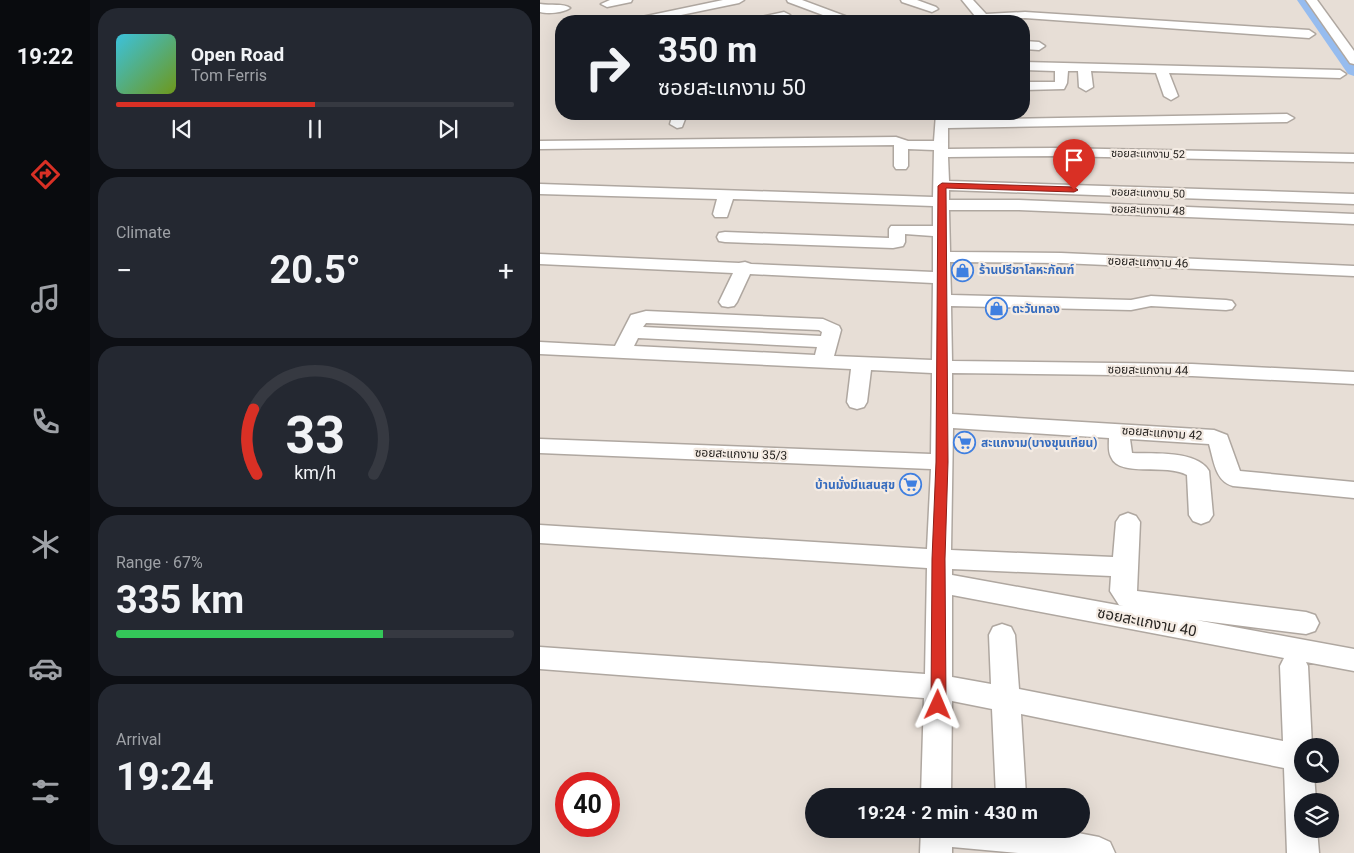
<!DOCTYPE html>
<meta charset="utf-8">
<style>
:root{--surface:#171b24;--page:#242831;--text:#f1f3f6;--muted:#9ea1a6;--line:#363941;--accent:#d93025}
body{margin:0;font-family:Roboto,"Noto Sans Thai",sans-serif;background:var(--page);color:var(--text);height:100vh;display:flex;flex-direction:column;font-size:19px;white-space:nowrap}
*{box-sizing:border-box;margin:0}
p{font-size:16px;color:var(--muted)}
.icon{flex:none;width:28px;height:28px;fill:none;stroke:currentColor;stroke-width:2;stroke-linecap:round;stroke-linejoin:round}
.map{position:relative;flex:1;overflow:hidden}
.panel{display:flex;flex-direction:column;gap:8px;padding:8px;background:#0d0f14;width:450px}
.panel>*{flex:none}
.banner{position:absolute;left:15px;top:15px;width:475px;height:105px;border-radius:20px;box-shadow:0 5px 20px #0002;background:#171b24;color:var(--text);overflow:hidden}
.tools{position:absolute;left:754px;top:738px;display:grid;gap:10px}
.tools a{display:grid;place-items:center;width:45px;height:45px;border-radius:50%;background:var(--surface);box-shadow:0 5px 20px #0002;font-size:25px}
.speed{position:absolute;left:15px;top:772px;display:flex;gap:10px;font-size:25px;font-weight:700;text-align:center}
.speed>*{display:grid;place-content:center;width:65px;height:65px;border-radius:50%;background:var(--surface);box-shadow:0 5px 20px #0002;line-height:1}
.speed .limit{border:8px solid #d22;background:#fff;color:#111}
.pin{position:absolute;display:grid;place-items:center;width:42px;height:42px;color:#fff;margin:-51px -21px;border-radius:50% 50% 50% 0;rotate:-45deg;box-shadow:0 0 5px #0007}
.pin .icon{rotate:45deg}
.me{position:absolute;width:55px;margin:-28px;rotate:1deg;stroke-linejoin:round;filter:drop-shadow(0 0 4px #0008)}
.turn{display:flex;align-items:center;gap:18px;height:105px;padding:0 20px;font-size:22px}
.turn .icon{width:65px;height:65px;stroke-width:2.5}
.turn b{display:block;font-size:35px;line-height:42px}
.big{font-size:38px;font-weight:700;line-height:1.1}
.panel .tile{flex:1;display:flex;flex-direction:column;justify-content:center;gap:8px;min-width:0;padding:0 18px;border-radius:20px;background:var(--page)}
.panel .dial{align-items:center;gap:0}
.dial svg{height:130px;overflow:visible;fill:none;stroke:var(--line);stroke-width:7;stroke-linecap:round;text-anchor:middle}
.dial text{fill:var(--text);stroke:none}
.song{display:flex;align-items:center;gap:15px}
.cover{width:60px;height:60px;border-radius:8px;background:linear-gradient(135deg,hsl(190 70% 55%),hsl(80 70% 35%))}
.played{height:5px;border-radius:2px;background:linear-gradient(90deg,var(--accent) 50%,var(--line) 50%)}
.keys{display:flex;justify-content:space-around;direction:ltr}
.heat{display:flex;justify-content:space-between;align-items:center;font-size:28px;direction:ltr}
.charge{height:8px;border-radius:4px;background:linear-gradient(90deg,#34c759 67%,var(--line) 0)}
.trip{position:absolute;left:265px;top:788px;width:285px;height:50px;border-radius:25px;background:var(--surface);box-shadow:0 5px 20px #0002;font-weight:700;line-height:50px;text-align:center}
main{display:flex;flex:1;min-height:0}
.dock{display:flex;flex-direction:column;width:90px;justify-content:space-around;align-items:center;background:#090b0e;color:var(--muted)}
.dock .icon{width:35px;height:35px}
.dock .current{color:var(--accent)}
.dock b{font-size:22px;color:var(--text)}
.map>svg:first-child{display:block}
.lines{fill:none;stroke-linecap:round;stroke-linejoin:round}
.river{fill:#96bcef;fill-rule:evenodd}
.minor-casing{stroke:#afa7a0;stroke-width:3}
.minor{fill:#fff;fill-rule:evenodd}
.route{fill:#d93025;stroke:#8d1f18}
.labels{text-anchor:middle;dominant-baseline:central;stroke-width:4.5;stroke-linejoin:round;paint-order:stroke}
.far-street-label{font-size:11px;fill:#272421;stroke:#f4ebe3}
.street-label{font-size:12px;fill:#272421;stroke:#f4ebe3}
.shop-label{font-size:12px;font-weight:bold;fill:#366cbe;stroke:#f4ebe3;text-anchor:start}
.near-street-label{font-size:15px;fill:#272421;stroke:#f4ebe3}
</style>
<main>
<nav class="dock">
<b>19:22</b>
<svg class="icon current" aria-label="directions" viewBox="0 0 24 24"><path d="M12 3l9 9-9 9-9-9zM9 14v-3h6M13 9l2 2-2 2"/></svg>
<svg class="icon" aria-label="music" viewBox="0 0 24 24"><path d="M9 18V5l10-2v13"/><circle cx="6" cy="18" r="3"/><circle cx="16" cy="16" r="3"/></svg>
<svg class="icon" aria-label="phone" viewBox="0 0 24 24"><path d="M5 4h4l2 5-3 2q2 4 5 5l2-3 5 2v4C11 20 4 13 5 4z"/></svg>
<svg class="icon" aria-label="climate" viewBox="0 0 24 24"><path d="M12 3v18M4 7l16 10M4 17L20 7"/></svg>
<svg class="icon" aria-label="car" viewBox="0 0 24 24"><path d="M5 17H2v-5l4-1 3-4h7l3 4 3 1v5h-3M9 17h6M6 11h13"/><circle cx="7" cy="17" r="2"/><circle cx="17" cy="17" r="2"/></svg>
<svg class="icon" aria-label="filters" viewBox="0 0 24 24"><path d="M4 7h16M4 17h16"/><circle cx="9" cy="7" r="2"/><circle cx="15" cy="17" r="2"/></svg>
</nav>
<section class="panel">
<div class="tile">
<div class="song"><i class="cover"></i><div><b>Open Road</b><p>Tom Ferris</p></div></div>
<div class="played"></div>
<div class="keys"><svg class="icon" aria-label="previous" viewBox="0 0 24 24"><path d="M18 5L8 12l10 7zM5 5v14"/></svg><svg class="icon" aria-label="pause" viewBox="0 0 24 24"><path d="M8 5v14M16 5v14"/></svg><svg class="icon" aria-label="next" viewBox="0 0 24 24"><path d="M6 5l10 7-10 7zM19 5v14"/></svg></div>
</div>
<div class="tile"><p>Climate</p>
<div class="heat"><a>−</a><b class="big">20.5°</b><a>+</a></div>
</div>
<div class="tile dial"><svg viewBox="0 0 100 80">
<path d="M14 69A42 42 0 1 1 86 69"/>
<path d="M14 69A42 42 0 0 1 12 29" stroke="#d93025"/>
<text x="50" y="56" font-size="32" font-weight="700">33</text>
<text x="50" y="72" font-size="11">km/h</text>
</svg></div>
<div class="tile"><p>Range · 67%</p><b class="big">335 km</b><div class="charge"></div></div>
<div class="tile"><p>Arrival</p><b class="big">19:24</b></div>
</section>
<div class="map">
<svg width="814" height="853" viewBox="0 0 814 853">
<rect width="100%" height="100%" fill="#e7ded6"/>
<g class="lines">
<!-- river -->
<polygon class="river" points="757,0 771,0 814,59 814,76 808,74"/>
<defs>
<g id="minor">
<polygon points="70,0 92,0 91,2 67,7 61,4"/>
<polygon points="183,0 204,0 199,3 112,21 91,21 97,18"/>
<polygon points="247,0 262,0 313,19 315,21 299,21 248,2"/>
<polygon points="361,0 377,0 396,7 398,9 392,12 362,2"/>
<polygon points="422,0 433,0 446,14 485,12 769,30 775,34 769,38 485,18 436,21 435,16"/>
<polygon points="766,0 777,0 814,51 814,64 810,63"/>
<path d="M 0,4 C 10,6 24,3 30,8 C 23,13 8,14 0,12 Z"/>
<polygon points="244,12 250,15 248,17 231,21 210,21 212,19"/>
<polygon points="484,41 499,42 505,46 499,50 484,49"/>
<polygon points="484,62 800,70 806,74 800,78 629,73 638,96 631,100 624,96 616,73 551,71 553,87 546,91 539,87 538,71 528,71 527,83 524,89 484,90 484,82 515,82 515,71 484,70"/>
<polygon points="133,114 147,114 142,127 137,128 130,124"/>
<path d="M 396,114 L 410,114 L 409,120 L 747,114 L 754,118 L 747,122 L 408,128 L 408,149 L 514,148 L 814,154 L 814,162 L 514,156 L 408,157 L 409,181 L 814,194 L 814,204 L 409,190 L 409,200 L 479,200 L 814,214 L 814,224 L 479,210 L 409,210 L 410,252 L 521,253 L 814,266 L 814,276 L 521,263 L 410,262 L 411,295 L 591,300 L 611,296 L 686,300 L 692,301 L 695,305 L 692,309 L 686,310 L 611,306 L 591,310 L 411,306 L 412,361 L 652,364 L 814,372 L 814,384 L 652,376 L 412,373 L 412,414 L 674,430 L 687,435 L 700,471 L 814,482 L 814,498 L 693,486 C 675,481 674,461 669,444 L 590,439 L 592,453 C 613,454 657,450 669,471 L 673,515 L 669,521 L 661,524 L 653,521 L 649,515 L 647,475 C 627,463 579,478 571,457 C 568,452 569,444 569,438 L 413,428 L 411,550 L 573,557 L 576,522 L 580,516 L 588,513 L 596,516 L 600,522 L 597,591 L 766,612 L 775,615 L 779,623 L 775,631 L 766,634 L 656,620 L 814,649 L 814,671 L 766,662 L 768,666 L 772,746 L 762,746 L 762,774 L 774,774 L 776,801 L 762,801 L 762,829 L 777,829 L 779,853 L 747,853 L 744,768 L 481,714 L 486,796 L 456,796 L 452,709 L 412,701 L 411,796 L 381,796 L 384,698 L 0,669 L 0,647 L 385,674 L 387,568 L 0,543 L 0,525 L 387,549 L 391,469 L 0,453 L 0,439 L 391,454 L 392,373 L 331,370 L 327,402 L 324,407 L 317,409 L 310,407 L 307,402 L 311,369 L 0,354 L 0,342 L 75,346 L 91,315 L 106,311 L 283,319 L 299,326 L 301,330 L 294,356 L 392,360 L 393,283 L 210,274 L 197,302 L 194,306 L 188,307 L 182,306 L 179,302 L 193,273 L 0,264 L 0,254 L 199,263 L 205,262 L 211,264 L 393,272 L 393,236 L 365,234 L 365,242 L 363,246 L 353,248 L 185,242 L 179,241 L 177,237 L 179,233 L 185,232 L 349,238 L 349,229 L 351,226 L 393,226 L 393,206 L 193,199 L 187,217 L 175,217 L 173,214 L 177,199 L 0,194 L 0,184 L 393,197 L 394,150 L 368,149 L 368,166 L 366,169 L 356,169 L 354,166 L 354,145 L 0,149 L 0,141 L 356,137 L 368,141 L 394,141 ZM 106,323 L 279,330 L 282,332 L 281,336 L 103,327 ZM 98,338 L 277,347 L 275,355 L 94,346 ZM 412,569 L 571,576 L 570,591 L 579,605 L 583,606 L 412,575 ZM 412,595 L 744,658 L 740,666 L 743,741 L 479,689 L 475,635 L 471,627 L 462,624 L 453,627 L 449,635 L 451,684 L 412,677 Z"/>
<polygon points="381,829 517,829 559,837 570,842 575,853 478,853 412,847 412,853 380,853"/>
</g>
</defs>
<!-- minor casing -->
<use href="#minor" class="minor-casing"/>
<!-- minor -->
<use href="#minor" class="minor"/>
</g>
<!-- route -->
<polygon class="route" points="402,183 534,187 538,190 534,192 406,188 408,462 405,559 406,705 404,710 398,712 393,710 391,705 392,559 396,462 398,186"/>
<!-- icons -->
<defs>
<symbol id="shop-ring" viewBox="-11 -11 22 22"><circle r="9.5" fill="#f4ebe3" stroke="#3f7fe0" stroke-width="1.5"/><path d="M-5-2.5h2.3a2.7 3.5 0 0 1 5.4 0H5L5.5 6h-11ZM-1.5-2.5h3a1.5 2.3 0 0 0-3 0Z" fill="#3f7fe0"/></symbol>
<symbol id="supermarket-ring" viewBox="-11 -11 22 22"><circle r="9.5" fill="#f4ebe3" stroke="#3f7fe0" stroke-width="1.5"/><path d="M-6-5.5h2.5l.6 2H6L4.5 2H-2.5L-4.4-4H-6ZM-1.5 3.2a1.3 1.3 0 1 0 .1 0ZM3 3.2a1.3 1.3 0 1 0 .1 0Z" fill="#3f7fe0"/></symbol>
</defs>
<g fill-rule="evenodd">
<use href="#shop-ring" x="410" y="258" width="25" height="25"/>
<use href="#shop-ring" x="444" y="296" width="25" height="25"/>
<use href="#supermarket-ring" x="412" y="430" width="25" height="25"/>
<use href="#supermarket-ring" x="358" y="472" width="25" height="25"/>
</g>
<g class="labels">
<!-- far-street labels -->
<g class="far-street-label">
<text transform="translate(608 154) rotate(1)">ซอยสะแกงาม 52</text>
<text transform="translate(608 193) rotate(2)">ซอยสะแกงาม 50</text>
<text transform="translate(608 210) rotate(2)">ซอยสะแกงาม 48</text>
</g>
<!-- street labels -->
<g class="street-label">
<text transform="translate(608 262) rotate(2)">ซอยสะแกงาม 46</text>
<text transform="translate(608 370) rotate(1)">ซอยสะแกงาม 44</text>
<text transform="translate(622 433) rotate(4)">ซอยสะแกงาม 42</text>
<text transform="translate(201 454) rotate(2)">ซอยสะแกงาม 35/3</text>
</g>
<!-- shop labels -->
<g class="shop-label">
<text x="439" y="270">ร้านปรีชาโลหะภัณฑ์</text>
<text x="472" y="309">ตะวันทอง</text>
<text x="441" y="443">สะแกงาม(บางขุนเทียน)</text>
<text x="355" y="485" text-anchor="end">บ้านมั่งมีแสนสุข</text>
</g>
<!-- near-street labels -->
<g class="near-street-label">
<text transform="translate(607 622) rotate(11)">ซอยสะแกงาม 40</text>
</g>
</g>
</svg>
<div class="tools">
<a><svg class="icon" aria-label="search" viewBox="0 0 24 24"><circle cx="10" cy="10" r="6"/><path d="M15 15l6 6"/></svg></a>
<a><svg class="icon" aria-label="layers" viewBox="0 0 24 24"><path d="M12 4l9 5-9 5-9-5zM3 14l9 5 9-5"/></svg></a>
</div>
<div class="speed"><div class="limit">40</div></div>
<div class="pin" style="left:534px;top:190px;background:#d93025"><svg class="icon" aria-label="arrive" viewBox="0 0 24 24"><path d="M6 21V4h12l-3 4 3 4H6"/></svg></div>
<svg class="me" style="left:398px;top:705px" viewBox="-20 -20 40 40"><path d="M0-17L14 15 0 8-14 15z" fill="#d93025" stroke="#fff" stroke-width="4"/></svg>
<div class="trip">19:24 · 2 min · 430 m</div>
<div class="banner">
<div class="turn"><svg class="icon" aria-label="right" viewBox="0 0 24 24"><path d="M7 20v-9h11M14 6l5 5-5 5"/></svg><div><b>350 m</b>ซอยสะแกงาม 50</div></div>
</div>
</div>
</main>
